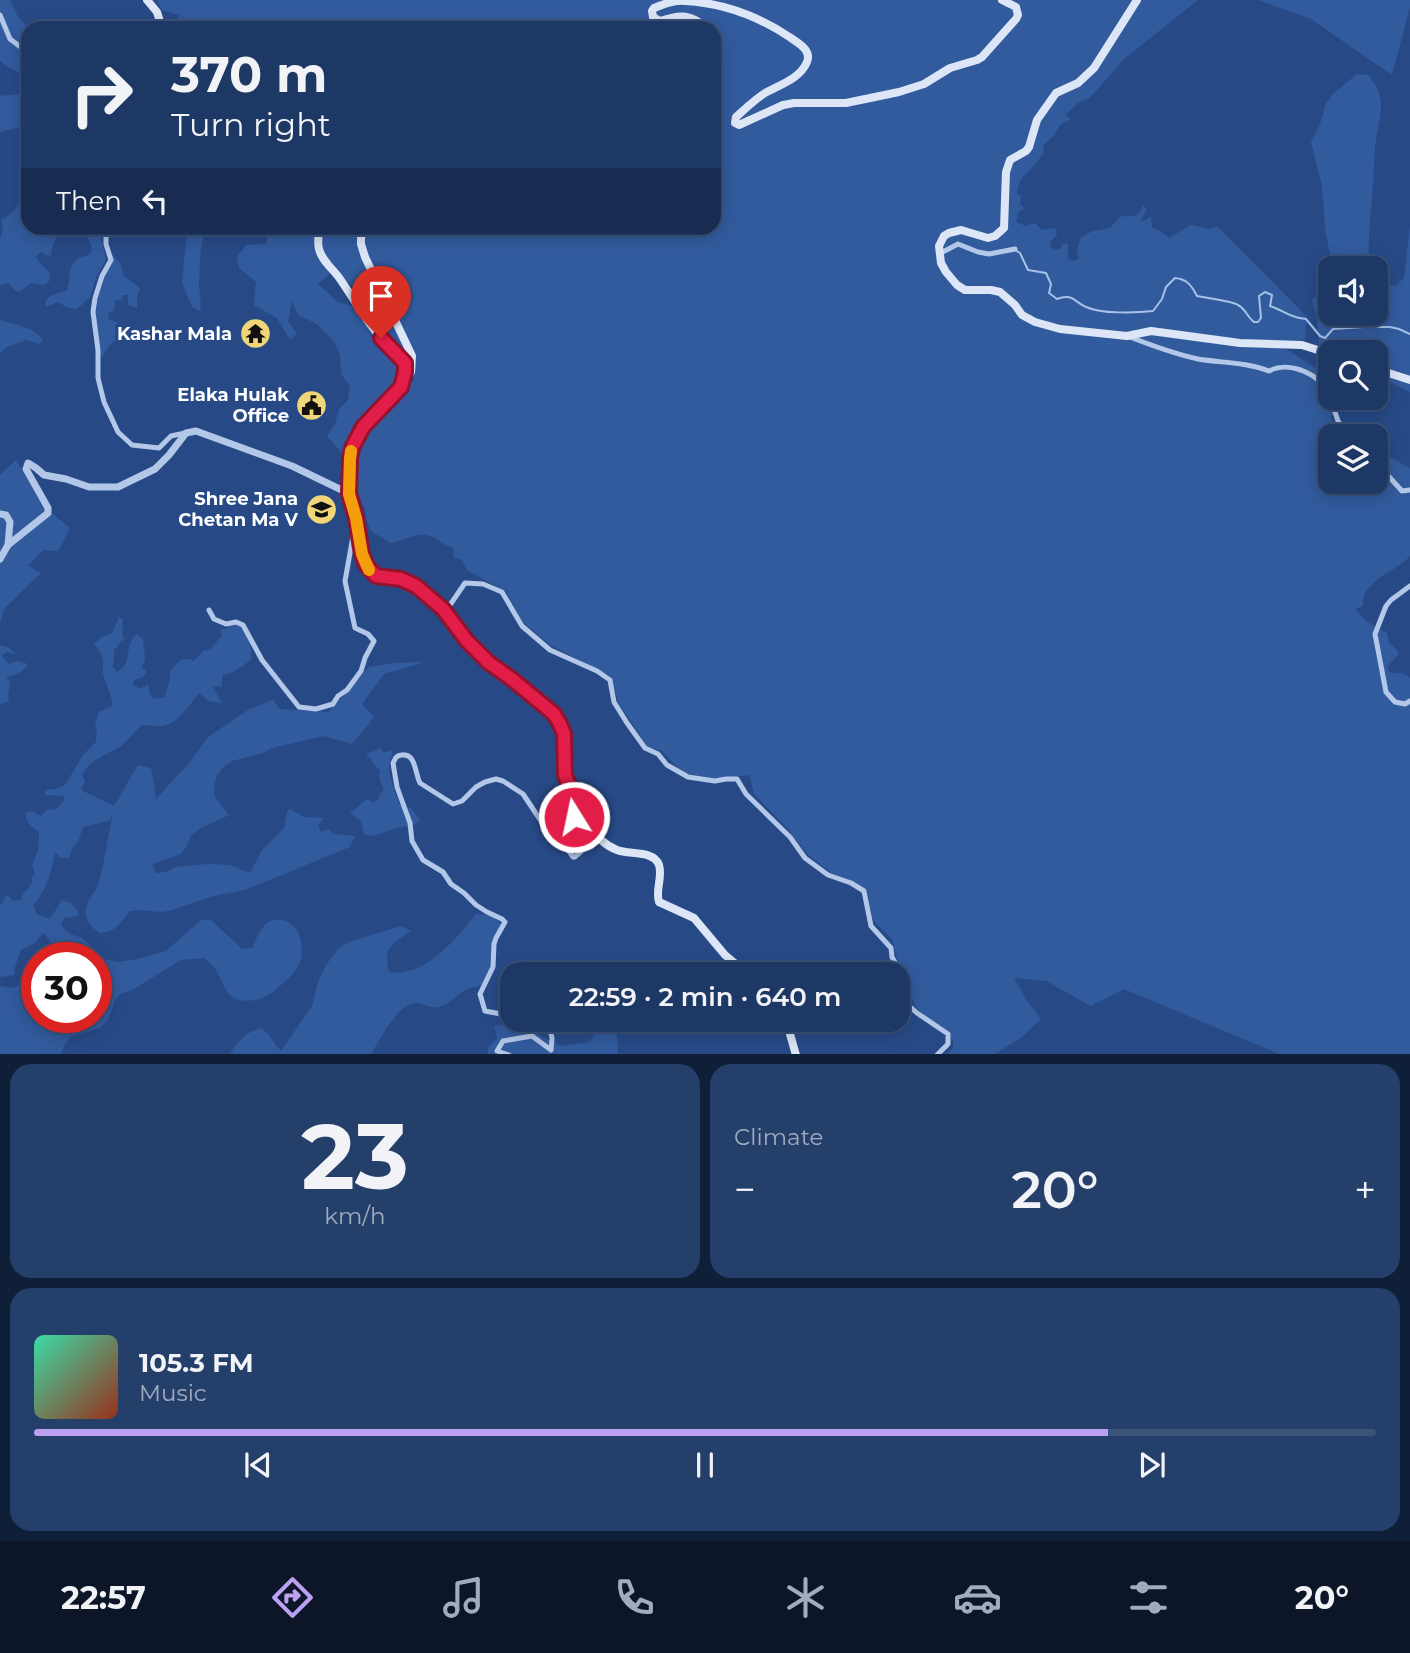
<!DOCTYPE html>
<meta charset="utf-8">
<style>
:root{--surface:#1d3865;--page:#253f6b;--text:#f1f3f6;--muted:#a0acbf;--line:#3b5279;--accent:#bca0f2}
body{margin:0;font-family:Montserrat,sans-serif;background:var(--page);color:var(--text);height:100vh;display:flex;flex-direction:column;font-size:26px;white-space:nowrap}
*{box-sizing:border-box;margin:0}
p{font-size:23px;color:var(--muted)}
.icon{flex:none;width:38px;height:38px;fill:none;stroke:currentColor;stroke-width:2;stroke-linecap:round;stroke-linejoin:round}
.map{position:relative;height:1054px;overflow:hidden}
.drawer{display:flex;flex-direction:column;gap:10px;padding:10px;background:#101f38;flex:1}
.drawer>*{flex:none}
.guide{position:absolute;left:21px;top:21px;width:700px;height:214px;border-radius:21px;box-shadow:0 4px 18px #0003,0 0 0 2px var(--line);background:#1d3865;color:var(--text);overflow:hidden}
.buttons{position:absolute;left:1318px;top:256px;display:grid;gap:14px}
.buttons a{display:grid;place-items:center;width:70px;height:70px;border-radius:14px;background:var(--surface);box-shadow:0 4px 18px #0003,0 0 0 2px var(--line);font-size:35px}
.speed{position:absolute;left:21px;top:942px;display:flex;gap:14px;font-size:35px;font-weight:700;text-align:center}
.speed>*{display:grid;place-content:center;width:91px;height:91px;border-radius:50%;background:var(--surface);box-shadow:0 4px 18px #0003,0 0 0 2px var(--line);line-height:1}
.speed .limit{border:10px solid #d22;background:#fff;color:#111}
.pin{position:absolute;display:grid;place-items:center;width:60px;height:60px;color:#fff;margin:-72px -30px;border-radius:50% 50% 50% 0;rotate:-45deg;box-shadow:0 0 7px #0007}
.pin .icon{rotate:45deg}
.me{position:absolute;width:77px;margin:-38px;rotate:350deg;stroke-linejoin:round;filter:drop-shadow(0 0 5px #0008)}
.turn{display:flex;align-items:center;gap:24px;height:147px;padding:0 35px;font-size:32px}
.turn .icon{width:91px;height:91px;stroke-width:2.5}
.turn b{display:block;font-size:49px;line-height:60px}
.then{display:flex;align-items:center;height:66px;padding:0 35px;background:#0003;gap:14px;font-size:26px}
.big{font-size:52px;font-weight:600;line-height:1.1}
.drawer .tile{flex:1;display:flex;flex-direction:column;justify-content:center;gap:10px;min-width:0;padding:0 24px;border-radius:21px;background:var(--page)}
.drawer .dial{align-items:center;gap:0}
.dial b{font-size:91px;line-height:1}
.song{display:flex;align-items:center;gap:21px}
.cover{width:84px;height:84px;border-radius:10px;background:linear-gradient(135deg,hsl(160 70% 55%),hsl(10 70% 35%))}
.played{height:7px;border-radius:4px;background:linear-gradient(90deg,var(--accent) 80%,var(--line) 80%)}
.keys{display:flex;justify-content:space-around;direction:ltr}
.heat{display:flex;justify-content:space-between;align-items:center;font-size:38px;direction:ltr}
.drawer .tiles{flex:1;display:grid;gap:10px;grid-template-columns:1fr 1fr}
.tile:last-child{grid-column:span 2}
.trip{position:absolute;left:500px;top:962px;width:410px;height:70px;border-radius:21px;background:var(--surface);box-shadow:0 4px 18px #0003,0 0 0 2px var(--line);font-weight:600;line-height:70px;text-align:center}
.dock{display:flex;height:112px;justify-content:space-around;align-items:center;background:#0c1628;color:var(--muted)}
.dock .icon{width:49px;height:49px}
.dock .selected{color:var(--accent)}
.dock b{font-size:32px;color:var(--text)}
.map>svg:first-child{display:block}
.green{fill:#325b9e}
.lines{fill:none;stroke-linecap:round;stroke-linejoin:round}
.stream{stroke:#a7c1e9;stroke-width:2}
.minor{stroke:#b3c7e8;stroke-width:5}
.tertiary{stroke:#b3c7e8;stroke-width:7}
.secondary{stroke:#dce6f7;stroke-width:8}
.route-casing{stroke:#92132f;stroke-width:18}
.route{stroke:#e11d48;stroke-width:12}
.slow{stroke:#f59e0b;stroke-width:12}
.labels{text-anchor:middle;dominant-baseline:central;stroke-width:7;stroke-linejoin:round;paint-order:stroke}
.poi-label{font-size:18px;font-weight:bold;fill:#fff;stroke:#274a87;text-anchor:end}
</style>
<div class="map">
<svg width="1410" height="1055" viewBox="0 0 1410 1055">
<rect width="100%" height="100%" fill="#274a87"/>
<!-- green -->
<g class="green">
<polygon points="0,0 10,0 17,15 29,28 28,28 28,77 6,66 0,60"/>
<path d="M 157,0 L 1198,0 L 1124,59 L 1097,90 L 1089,98 L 1078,103 L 1065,115 L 1071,119 L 1060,125 L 1054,135 L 1043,146 L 1044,153 C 1039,158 1036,164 1032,168 C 1021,178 1019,180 1017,195 L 1021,195 L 1020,204 L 1024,208 L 1018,213 L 1016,222 L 1026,226 L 1035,223 L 1042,230 L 1055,228 L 1057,235 L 1051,241 L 1050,246 L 1054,250 L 1060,249 L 1063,243 L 1068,244 L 1068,259 L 1073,261 L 1079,259 L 1077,250 L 1081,237 L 1093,231 L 1110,228 L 1121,216 C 1132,217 1140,217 1143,205 L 1147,210 L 1140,221 L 1146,220 L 1151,216 L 1152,228 L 1159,230 L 1169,238 L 1191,225 L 1209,229 L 1218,227 L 1307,317 L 1305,340 L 1284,342 L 1283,347 L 1317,369 L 1326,364 L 1324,369 L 1326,380 L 1324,388 L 1336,408 L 1331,417 L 1333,424 L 1348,429 L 1352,436 L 1330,436 L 1330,481 L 1376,481 L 1376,456 L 1386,455 L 1410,468 L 1410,556 C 1396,572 1360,581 1363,606 L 1356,609 C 1363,621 1375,627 1387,633 L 1389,643 L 1397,650 L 1399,654 L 1387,667 L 1389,672 L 1405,674 L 1410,678 L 1410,1054 L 1279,1054 L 1124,989 L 1091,1006 L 1046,981 L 1014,978 L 1028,1002 L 1041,1019 L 1022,1037 L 995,1054 L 947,1054 L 953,1048 L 953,1040 L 916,1008 L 899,966 L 892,939 L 873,920 L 867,890 L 830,872 L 807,854 L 787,828 L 754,794 L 750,775 L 713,779 L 683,773 L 662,751 L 647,746 L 619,704 L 611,676 L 550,645 L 522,621 L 506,591 L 468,571 L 461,559 L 454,558 L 453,548 C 443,545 435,536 426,535 C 415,533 402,541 391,543 L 371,531 L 366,519 L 365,509 L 360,499 L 355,474 L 355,464 L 364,440 L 377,418 L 414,380 L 411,370 L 376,326 L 357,292 L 336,269 L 318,284 L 338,302 L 353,306 L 358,311 L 372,337 L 399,368 L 401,374 L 387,395 L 361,425 L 347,471 L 343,465 L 341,452 L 327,436 L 335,424 L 339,409 L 348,400 L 350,386 L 341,374 L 340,355 L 334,342 L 317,324 L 298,315 L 292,301 L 288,321 L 297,334 L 290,340 L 277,318 L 254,305 L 256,282 L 239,268 L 237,257 L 246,245 L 267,244 L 267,238 L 275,228 L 714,228 L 714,28 L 180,28 L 178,15 L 162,10 Z"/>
<polygon points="1258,0 1410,0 1410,7 1392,75 1311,19"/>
<path d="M 1357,74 L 1368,75 C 1390,101 1378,118 1375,148 C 1374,168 1373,188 1371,208 C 1370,227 1366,249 1372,268 L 1333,268 L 1325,229 L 1322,186 L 1311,142 L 1320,124 L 1326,103 L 1333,94 Z"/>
<polygon points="19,94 28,95 28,125 0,132 0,96"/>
<path d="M 28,194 L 28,228 L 110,228 L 102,232 L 101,238 L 106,260 L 96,277 L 91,296 L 77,309 L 68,308 L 58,302 L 46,307 L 45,305 C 46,294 58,294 67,290 C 71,281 68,266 76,260 C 83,255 86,258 92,251 C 91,242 88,236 80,231 C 61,232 53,236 51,255 L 48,256 L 41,252 L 36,256 C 38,267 56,269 48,283 L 44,285 L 31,283 L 20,292 L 15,291 L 9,283 L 0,285 L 0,238 L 3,231 L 1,221 L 16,209 L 20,198 Z"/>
<polygon points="1410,225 1410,392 1376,375 1376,352 1330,352 1330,359 1324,358 1320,354 1317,320 1312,299 1330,288 1330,313 1376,313 1376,278 1384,285 1395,286 1404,278"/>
<path d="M 191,228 L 208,228 C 199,239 200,268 199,283 C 199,293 202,301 200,311 L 192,307 L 182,283 L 186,241 Z"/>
<path d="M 112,254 L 121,265 L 124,276 L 140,288 L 137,298 L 137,308 L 128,305 L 128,295 L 123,295 L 121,300 L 115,300 L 114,311 L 109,313 L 108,319 L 118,322 L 121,339 L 112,342 L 101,358 C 101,343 95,328 95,314 C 95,293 106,273 112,254 Z"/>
<path d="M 0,320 C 15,325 33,326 43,340 L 39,344 L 26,340 L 7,347 L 0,353 Z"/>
<polygon points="16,460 44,507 70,528 58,551 43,550 28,566 41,573 4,609 0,623 0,475"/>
<path d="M 119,617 L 123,620 L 122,632 L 124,639 L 120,642 L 118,646 L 114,650 L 114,662 L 112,666 L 117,672 C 135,662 122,647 137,634 L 143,639 L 145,659 L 142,668 L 147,672 L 143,677 L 134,680 L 133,685 L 141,689 L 148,684 L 151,697 L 157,699 L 165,697 C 166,687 171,683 170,671 C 179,662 181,655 194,661 L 204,650 L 210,650 L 222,635 L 220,629 L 226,629 L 229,626 L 238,624 C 249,634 252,645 251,660 L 235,671 L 222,676 L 222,687 L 212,686 L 222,703 L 209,701 L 199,693 C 189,705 177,726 160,726 C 154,726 148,725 142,725 C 135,731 129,739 122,745 C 109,755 90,758 82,775 L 85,781 L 81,790 L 114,806 L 138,765 L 151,768 L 156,799 L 190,762 L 208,737 L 248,710 L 273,700 L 280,709 L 328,712 L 369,667 L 395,663 L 425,662 L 384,674 L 362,704 L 374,717 L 352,744 L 323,736 L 272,748 L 263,753 L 232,761 L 223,767 L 217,775 L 214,786 L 215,797 L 229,815 L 201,828 L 191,835 L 187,846 L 181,854 L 152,864 L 156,873 L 166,872 L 175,867 L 208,864 L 230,865 L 250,873 L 262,850 L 284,828 L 287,812 L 290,809 L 304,817 L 324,818 L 318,825 L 321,832 L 329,829 L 334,834 L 355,836 L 350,847 L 245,890 L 213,896 L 172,910 L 162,912 L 141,910 L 130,911 C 120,923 117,932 99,933 C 94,928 87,923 86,915 C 84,904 94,895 98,884 C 105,863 108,835 113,812 L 109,821 L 83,827 L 78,842 L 73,847 L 69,858 L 61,858 L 55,852 C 52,870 47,891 33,905 L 37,914 L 50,919 L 62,900 L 71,903 L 78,911 L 78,916 L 64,918 L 61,925 C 70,937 70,933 82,938 C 89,942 94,951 99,958 L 119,962 L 137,959 L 166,951 L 201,920 L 211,920 L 242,949 L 252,948 C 256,940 259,930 266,924 C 278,914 295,922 300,937 C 302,942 302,953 301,958 C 299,969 290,977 282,984 C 277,989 271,994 264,997 C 255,1001 242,1003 233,997 C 225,992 223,982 218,974 C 215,967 210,963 204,958 L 181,960 L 132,990 L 121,994 L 115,1000 L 108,1020 L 100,1028 L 70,1037 L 64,1046 L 61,1054 L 0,1055 L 0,986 L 12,988 L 37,979 L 37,1017 L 96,1017 L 96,957 L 51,957 L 51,942 L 43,933 L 35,943 L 21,950 L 14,970 L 15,975 L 0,977 L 0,905 L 3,902 L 6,895 L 10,897 L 13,901 L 21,900 C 22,891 31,888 33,880 L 31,879 L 35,874 L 32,865 L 38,851 L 39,832 L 30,825 L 26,819 L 26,813 L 32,811 L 41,816 L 47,810 L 57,809 L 65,799 L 63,796 L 45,795 L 45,790 L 56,789 L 65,785 L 83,755 L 96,742 L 97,732 L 95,724 L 99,712 L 112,706 L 112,700 L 103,674 L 103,661 L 101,653 L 94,644 L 102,637 L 112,633 Z"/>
<path d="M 0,645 L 10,648 L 15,654 L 6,652 L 2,656 L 9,664 L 18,661 L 28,664 C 22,673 16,675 6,677 L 10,682 L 8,695 L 9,701 L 0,704 Z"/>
<path d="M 380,747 L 384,753 L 391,750 L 393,754 C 383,767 395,789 399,804 L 411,808 L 421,821 L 408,827 L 403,826 L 373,836 L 364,834 L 361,821 L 350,813 L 367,799 L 373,802 L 379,799 L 379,795 L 384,790 L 379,777 L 380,771 L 366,754 L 374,751 Z"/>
<path d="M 476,914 C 485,915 495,915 501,924 L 494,937 L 492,966 L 482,985 C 475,987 466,988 461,993 C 454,998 447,1005 438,1007 C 430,1009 424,1003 417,1003 C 399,1001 379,1041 371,1054 L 229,1055 C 238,1042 245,1032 261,1028 C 271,1035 273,1043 281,1051 L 312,1006 L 317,985 L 326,965 L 339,948 L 349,942 L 401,926 L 411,931 C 393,943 382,948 389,972 C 425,978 456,939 476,914 Z"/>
<polygon points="506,1024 533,1032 562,1046 590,1042 598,1026 617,1031 618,1054 488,1054 488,1047 497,1039 494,1026"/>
</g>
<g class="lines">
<!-- stream -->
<path class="stream" d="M 1015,250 L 1020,253 L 1028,270 L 1046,273 L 1051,284 L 1049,293 L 1057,299 C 1073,293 1074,302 1086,307 C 1101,314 1136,313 1153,311 L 1162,299 L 1166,287 L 1175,278 C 1187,279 1192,286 1197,296 C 1206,298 1232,301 1238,305 C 1246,309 1247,317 1254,322 L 1258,322 L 1261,318 L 1259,296 L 1265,292 L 1272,295 L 1270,306 C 1285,311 1290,318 1306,319 L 1320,336 L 1325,338 L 1333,329 L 1364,327 L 1390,327 L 1399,329 L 1410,334"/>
<!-- minor -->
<g class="minor">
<polyline points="0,15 10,39 26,51 28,54"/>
<polyline points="115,228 106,235 106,244 111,260 102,276 95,298 93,312 98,350 98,378 104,402 118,432 132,445 159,448 171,436 185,433"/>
<polyline points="939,254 958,244 978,252 989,254 1015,249"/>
<path d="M 1130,337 C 1153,346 1175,354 1198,359 C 1222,363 1246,362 1269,371 C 1289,360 1323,375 1330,396"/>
<polyline points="1330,397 1338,421 1348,436"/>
<polyline points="1376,467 1382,469 1402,491 1410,490"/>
<polyline points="1410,586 1391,600 1386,606 1375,634 1386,692 1395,702 1405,704 1410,701"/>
<polyline points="443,609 450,605 465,583 483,584 502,592 522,626 550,650 597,671 610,680 614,702 627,723 645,748 658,754 667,765 688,777 715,781 726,779 737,779 746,794 790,837 805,858 828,875 851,883 864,891 871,926 891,948 892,957 898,968 907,1004 917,1013 948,1034 948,1044 937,1055"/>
<polyline points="209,610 214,619 226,624 236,622 243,625 262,660 299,707 316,709 333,704 338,696 347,690 361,671 365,658 374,641 368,634 355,628 345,581 355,525"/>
<path d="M 513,1008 L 508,1006 L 501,1014 L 485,1011 L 480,994 L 493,967 L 494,944 L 496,938 L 505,922 L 502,919 L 487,912 L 476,905 L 464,893 L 451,884 L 443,872 L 423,860 L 412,841 L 410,823 L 397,787 L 393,763 C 396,758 395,756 402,755 C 416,753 415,774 420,783 L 453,804 L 462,801 L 476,787 L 485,782 L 496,779 L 503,781 L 523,794 L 547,830 L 566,847 L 573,857 L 575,857 L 584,849 L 585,843 L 574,817 L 572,797"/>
<polyline points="509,1055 497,1051 503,1041 532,1036 551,1050 552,1038 548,1020"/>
</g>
<!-- tertiary -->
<g class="tertiary">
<polyline points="0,514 6,515 10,522 8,545"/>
<polyline points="0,559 8,545 48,513 48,508 26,469 28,463 36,468 44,475 66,479 89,487 118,487 155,469 169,455 186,433 196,431 292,466 350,494"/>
</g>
<!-- secondary -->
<g class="secondary">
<polyline points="147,0 157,12 162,28"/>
<polyline points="1137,0 1094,68 1078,83 1056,93 1037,120 1029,147 1026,151 1010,160 1006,172 1004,228 995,236 988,238 961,230 949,233 944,236 939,246 941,263 946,272 957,285 965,290 991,290 1000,292 1015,305 1022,315 1035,322 1060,329 1127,336 1151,331 1240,343 1302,345 1330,354"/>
<path d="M 708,28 C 690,14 681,14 660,21 L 653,17 L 652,11 L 654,8 C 664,4 674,0 685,1 C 723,3 760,17 791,38 C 798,43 812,50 807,62 C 800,79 779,85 765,93 C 754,100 745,109 736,117 L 735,123 L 739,125 L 783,105 L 794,103 L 846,103 L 899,92 L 924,84 L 950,68 L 977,60 L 982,57 L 1016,19 L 1018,15 L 1016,7 L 1002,0"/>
<path d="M 714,34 C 718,41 718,47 714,53"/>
<path d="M 319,228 C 319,234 317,242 319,249 C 322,261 333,269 340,279 C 354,299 366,321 382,340 C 388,346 401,356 404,363 C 415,384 375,412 363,427 C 359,432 356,439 353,445 C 343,473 353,502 358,529 C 360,540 360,554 366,565 C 376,584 402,575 417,587 C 444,607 461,637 486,660 C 507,679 533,692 552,713 C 571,733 561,750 565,773 C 568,789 578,807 586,822 C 593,833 604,845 617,850 C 629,855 654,850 659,865 C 663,877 655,890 659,902 L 694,918 L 725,955 L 749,975"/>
<polyline points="370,228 361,236 361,244 365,257 412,356 411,372 405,379"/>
<polyline points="1376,369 1410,380"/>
<polyline points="786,1020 796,1055"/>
</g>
</g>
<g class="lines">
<defs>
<polyline id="route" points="381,338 405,363 405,372 401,387 363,427 352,448 350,459 349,494 356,518 362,554 366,565 376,576 401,579 416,586 443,609 467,641 488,662 513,680 554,714 560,724 564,734 565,775 572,794 574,817"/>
</defs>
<!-- route casing -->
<use href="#route" class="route-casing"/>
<!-- route -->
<use href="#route" class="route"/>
<!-- slow -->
<polyline class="slow" points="351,451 350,459 349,494 356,518 362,554 369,570"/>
</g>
<!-- icons -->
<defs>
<symbol id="temple-disc" viewBox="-11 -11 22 22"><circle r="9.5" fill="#f0d678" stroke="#274a87"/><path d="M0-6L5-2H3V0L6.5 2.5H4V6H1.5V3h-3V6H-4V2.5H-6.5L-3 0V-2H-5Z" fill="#111"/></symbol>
<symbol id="civic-disc" viewBox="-11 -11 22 22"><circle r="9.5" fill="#f0d678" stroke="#274a87"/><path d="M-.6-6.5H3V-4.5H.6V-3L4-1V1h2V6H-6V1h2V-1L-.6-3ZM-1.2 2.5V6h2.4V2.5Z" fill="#111"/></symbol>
<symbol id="school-disc" viewBox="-11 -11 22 22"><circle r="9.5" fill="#f0d678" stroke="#274a87"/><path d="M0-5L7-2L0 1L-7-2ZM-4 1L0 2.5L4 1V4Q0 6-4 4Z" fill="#111"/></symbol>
</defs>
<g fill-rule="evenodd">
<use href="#temple-disc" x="238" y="316" width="35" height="35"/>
<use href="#civic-disc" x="294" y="388" width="35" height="35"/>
<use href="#school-disc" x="304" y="492" width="35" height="35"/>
</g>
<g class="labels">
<!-- poi labels -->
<g class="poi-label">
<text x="232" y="334">Kashar Mala</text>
<text x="289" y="395">Elaka Hulak<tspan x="289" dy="21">Office</tspan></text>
<text x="298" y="499">Shree Jana<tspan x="298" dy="21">Chetan Ma V</tspan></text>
</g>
</g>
</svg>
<div class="buttons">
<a><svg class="icon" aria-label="sound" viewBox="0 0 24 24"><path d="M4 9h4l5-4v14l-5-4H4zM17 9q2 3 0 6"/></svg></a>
<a><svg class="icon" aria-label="search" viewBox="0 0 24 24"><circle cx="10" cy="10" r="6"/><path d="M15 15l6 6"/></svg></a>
<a><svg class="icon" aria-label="layers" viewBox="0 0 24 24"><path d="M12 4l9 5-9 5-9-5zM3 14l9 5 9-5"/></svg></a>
</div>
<div class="speed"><div class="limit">30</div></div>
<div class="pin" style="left:381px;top:338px;background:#d93025"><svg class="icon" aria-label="arrive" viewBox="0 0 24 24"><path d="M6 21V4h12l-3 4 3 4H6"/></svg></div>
<svg class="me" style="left:574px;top:817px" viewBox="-20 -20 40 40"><circle r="17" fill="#e11d48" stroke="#fff" stroke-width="3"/><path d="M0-11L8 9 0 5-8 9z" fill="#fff"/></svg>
<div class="trip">22:59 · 2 min · 640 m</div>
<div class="guide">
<div class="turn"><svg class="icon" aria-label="right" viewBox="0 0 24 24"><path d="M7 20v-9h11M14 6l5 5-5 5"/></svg><div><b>370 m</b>Turn right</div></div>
<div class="then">Then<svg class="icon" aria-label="left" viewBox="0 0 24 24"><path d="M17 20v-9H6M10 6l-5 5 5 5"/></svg></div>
</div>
</div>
<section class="drawer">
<div class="tiles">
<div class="tile dial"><b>23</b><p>km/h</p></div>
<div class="tile"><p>Climate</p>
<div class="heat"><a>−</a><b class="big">20°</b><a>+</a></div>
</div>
<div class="tile">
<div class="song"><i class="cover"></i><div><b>105.3 FM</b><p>Music</p></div></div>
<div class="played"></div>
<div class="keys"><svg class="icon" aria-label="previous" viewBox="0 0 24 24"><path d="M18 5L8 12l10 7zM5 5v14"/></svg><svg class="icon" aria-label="pause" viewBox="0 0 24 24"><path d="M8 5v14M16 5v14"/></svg><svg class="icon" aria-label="next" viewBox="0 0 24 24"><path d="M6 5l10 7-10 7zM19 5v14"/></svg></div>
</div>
</div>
</section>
<nav class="dock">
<b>22:57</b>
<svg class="icon selected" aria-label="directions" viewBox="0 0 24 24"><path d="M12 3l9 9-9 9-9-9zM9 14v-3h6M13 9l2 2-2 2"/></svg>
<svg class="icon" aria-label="music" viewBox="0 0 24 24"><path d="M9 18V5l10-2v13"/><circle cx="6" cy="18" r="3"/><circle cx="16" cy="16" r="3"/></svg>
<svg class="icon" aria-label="phone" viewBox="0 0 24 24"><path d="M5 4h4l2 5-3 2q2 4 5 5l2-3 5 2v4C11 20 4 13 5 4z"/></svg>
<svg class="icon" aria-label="climate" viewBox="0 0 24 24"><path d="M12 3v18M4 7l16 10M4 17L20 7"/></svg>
<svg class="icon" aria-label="car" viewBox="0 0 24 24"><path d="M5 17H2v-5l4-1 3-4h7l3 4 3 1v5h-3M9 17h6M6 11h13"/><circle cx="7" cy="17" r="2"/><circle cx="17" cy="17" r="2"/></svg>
<svg class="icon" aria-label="filters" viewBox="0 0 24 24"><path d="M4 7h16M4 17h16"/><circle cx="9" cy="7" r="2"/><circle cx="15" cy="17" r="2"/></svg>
<b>20°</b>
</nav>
